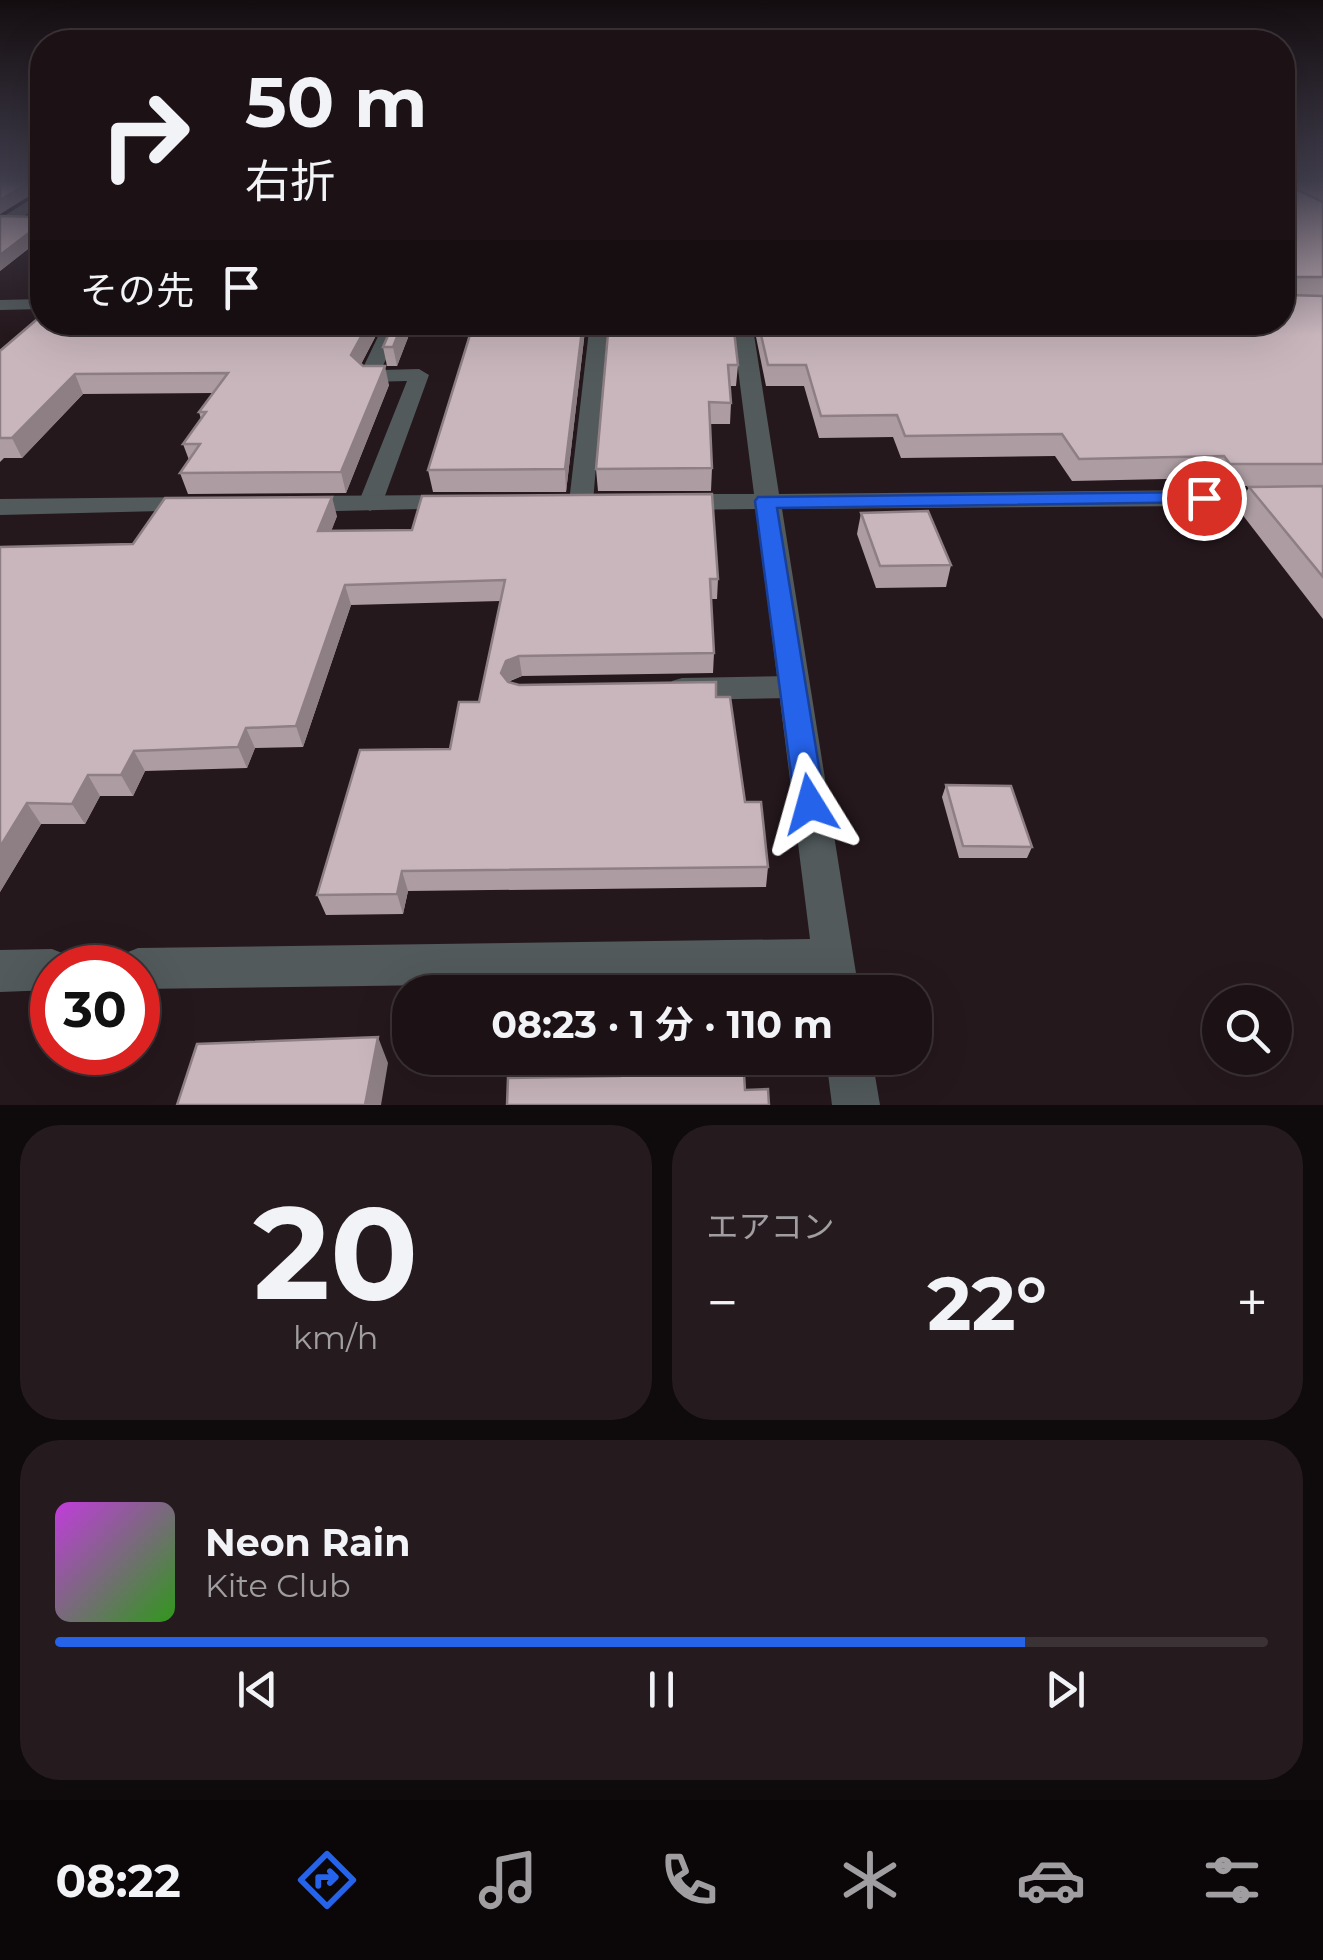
<!DOCTYPE html>
<html lang="ja">
<meta charset="utf-8">
<style>
:root{--surface:#1c1216;--page:#251b1f;--text:#f1f3f6;--muted:#a09ea1;--line:#3a3235;--accent:#2563eb}
body{margin:0;font-family:Montserrat,"Noto Sans JP",sans-serif;background:var(--page);color:var(--text);height:100vh;display:flex;flex-direction:column;font-size:38px;white-space:nowrap}
*{box-sizing:border-box;margin:0}
p{font-size:32px;color:var(--muted)}
.icon{flex:none;width:55px;height:55px;fill:none;stroke:currentColor;stroke-width:2;stroke-linecap:round;stroke-linejoin:round}
.map{position:relative;height:1105px;overflow:hidden}
.details{display:flex;flex-direction:column;gap:20px;padding:20px;background:#0f0a0c;flex:1}
.details>*{flex:none}
.hud{position:absolute;left:30px;top:30px;width:1265px;height:305px;border-radius:40px;box-shadow:0 10px 40px #0002,0 0 0 2px var(--line);background:#1c1216;color:var(--text);overflow:hidden}
.buttons{position:absolute;left:1202px;top:985px;display:grid;gap:20px}
.buttons a{display:grid;place-items:center;width:90px;height:90px;border-radius:50%;background:var(--surface);box-shadow:0 10px 40px #0002,0 0 0 2px var(--line);font-size:50px}
.speed{position:absolute;left:30px;top:945px;display:flex;gap:20px;font-size:50px;font-weight:700;text-align:center}
.speed>*{display:grid;place-content:center;width:130px;height:130px;border-radius:50%;background:var(--surface);box-shadow:0 10px 40px #0002,0 0 0 2px var(--line);line-height:1}
.speed .limit{border:15px solid #d22;background:#fff;color:#111}
.pin{position:absolute;display:grid;place-items:center;width:85px;height:85px;color:#fff;margin:-42px;border:5px solid #fff;border-radius:50%;box-shadow:0 2px 10px #0007}
.me{position:absolute;width:110px;margin:-55px;rotate:352deg;stroke-linejoin:round;filter:drop-shadow(0 0 8px #0008)}
.turn{display:flex;align-items:center;gap:35px;height:210px;padding:0 50px;font-size:45px}
.turn .icon{width:130px;height:130px;stroke-width:2.5}
.turn b{display:block;font-size:70px;line-height:85px}
.then{display:flex;align-items:center;height:95px;padding:0 50px;background:#0003;gap:20px;font-size:38px}
.big{font-size:75px;font-weight:700;line-height:1.1}
.details .widget{flex:1;display:flex;flex-direction:column;justify-content:center;gap:15px;min-width:0;padding:0 35px;border-radius:40px;background:var(--page)}
.details .dial{align-items:center;gap:0}
.dial b{font-size:130px;line-height:1}
.song{display:flex;align-items:center;gap:30px}
.cover{width:120px;height:120px;border-radius:15px;background:linear-gradient(135deg,hsl(290 70% 55%),hsl(110 70% 35%))}
.played{height:10px;border-radius:5px;background:linear-gradient(90deg,var(--accent) 80%,var(--line) 80%)}
.keys{display:flex;justify-content:space-around;direction:ltr}
.heat{display:flex;justify-content:space-between;align-items:center;font-size:55px;direction:ltr}
.details .tiles{flex:1;display:grid;gap:20px;grid-template-columns:1fr 1fr}
.widget:last-child{grid-column:span 2}
.trip{position:absolute;left:392px;top:975px;width:540px;height:100px;border-radius:40px;background:var(--surface);box-shadow:0 10px 40px #0002,0 0 0 2px var(--line);font-weight:700;line-height:100px;text-align:center}
.menu{display:flex;height:160px;justify-content:space-around;align-items:center;background:#0b0709;color:var(--muted)}
.menu .icon{width:70px;height:70px}
.menu .selected{color:var(--accent)}
.menu b{font-size:45px;color:var(--text)}
.map>svg:first-child{display:block}
.lines{fill:none;stroke-linecap:round;stroke-linejoin:round}
.service{fill:#525a5b;fill-rule:evenodd}
.minor{fill:#525a5b;fill-rule:evenodd}
.wall{fill:#ad9da3}
.shaded-wall{fill:#8d7f84}
.building{fill:#c9b6bd;stroke:#8d7f84;stroke-width:2.5}
.route{fill:#2563eb;stroke:#184099;stroke-width:2.5}
</style>
<div class="map">
<svg width="1323" height="1105" viewBox="0 0 1323 1105">
<rect width="100%" height="100%" fill="#25181d"/>
<g class="lines">
<!-- service -->
<g class="service">
<polygon points="42,299 42,309 0,310 0,300"/>
<polygon points="385,322 403,322 381,370 419,369 429,375 382,504 370,511 358,504 407,381 369,382 359,376"/>
<polygon points="590,322 608,322 593,502 581,509 569,502"/>
<polygon points="793,676 803,679 808,687 803,695 793,698 682,700 672,697 667,689 672,681 682,678"/>
</g>
<!-- minor -->
<g class="minor">
<polygon points="42,192 42,203 24,216 42,216 42,226 1,224 1,218"/>
<polygon points="732,322 752,322 779,494 1323,489 1323,505 782,509 859,992 817,992 815,980 138,989 138,968 117,968 123,954 138,948 810,939 756,509 676,510 663,502 676,494 754,494"/>
<polygon points="453,495 466,503 462,508 296,512 283,504 296,496"/>
<polygon points="193,497 206,505 202,510 0,515 0,499"/>
<polygon points="52,949 67,955 72,968 52,968 52,990 0,992 0,950"/>
<polygon points="826,1058 872,1058 880,1105 832,1105"/>
</g>
</g>
<!-- wall -->
<g class="wall">
<polygon points="0,180 42,180 42,238 0,271 0,216 40,217 40,213 36,212 31,201 41,192 40,189 0,214"/>
<polygon points="1282,180 1323,180 1323,619 1238,509 1249,487 1294,486 1220,486 1214,478 1072,481 1055,456 901,458 893,437 819,438 804,386 766,386 753,322 1282,322"/>
<polygon points="383,322 361,364 389,385 346,493 188,494 180,473 189,460 183,444 201,419 199,412 214,393 83,394 22,458 4,458 0,462 0,351"/>
<polygon points="394,322 414,322 397,366 387,366 383,347"/>
<polygon points="474,322 586,322 566,492 433,492 428,470"/>
<polygon points="609,322 738,365 736,386 729,386 731,403 730,424 710,424 712,468 711,491 598,491 596,469"/>
<polygon points="861,513 951,565 946,587 876,588 857,534"/>
<polygon points="337,516 331,531 718,579 717,599 711,599 714,653 713,673 522,676 508,682 519,685 716,697 745,802 768,867 766,887 408,891 403,914 326,915 317,895 450,749 479,702 500,601 351,605 303,747 255,748 247,768 145,771 133,796 100,796 85,824 41,824 0,892 0,547 133,544"/>
<polygon points="946,785 1032,847 1027,858 959,858 942,797"/>
</g>
<!-- shaded-wall -->
<g class="shaded-wall">
<polygon points="33,180 36,180 40,189 0,214 0,200"/>
<polygon points="42,218 42,238 0,271 0,255"/>
<polygon points="369,322 383,322 356,374 351,355"/>
<polygon points="403,322 414,322 397,366 393,347"/>
<polygon points="583,322 586,322 566,492 565,469"/>
<polygon points="385,366 389,385 346,493 341,472"/>
<polygon points="75,374 83,394 22,458 12,438"/>
<polygon points="332,497 337,516 324,550 318,531"/>
<polygon points="345,585 351,605 303,747 296,726"/>
<polygon points="519,656 522,676 509,681 504,693 501,673 506,661"/>
<polygon points="246,728 255,748 247,768 238,747"/>
<polygon points="134,751 145,771 133,796 121,775"/>
<polygon points="88,775 100,796 85,824 72,804"/>
<polygon points="27,803 41,824 0,892 0,847"/>
<polygon points="402,871 408,891 403,914 397,894"/>
<polygon points="378,1037 388,1063 381,1105 365,1105"/>
</g>
<!-- building -->
<g class="building">
<polygon points="0,180 33,180 0,200"/>
<polygon points="41,180 42,180 42,218 38,222 42,222 42,223 0,255 0,216 40,217 40,202 31,201 41,192"/>
<polygon points="1282,180 1286,180 1287,185 1323,202 1323,277 1290,277 1286,281 1288,295 1323,296 1323,464 1230,464 1224,456 1079,459 1062,434 905,436 897,415 821,416 806,365 768,365 758,322 1282,322"/>
<polygon points="42,315 42,322 369,322 351,355 363,366 385,366 341,472 180,473 200,444 183,444 206,412 199,412 228,373 75,374 12,438 0,438 0,351"/>
<polygon points="394,322 403,322 393,347 383,347"/>
<polygon points="474,322 583,322 565,469 428,470"/>
<polygon points="609,322 733,322 738,365 728,365 731,403 709,402 712,468 596,469"/>
<polygon points="1323,486 1323,577 1249,487"/>
<polygon points="712,494 718,579 710,579 714,653 519,656 506,661 501,673 508,682 519,685 716,682 716,697 730,697 745,802 761,802 768,867 402,871 397,894 317,895 360,750 450,749 459,702 479,702 505,580 345,585 296,726 246,728 238,747 134,751 121,775 88,775 72,804 27,803 0,847 0,547 133,544 165,498 332,497 318,531 412,530 422,496"/>
<polygon points="928,511 951,565 880,566 861,513"/>
<polygon points="946,785 1011,786 1032,847 963,846"/>
<polygon points="378,1037 365,1105 177,1105 197,1044"/>
<polygon points="620,1058 743,1058 745,1090 768,1089 769,1105 507,1105 508,1078 620,1076"/>
</g>
<!-- sky -->
<linearGradient id="sky" x2="0" y2="1"><stop stop-color="#140d10"/><stop offset="0.54" stop-color="#403d4c"/><stop offset="1" stop-color="#403d4c" stop-opacity="0"/></linearGradient>
<rect width="1323" height="335" fill="url(#sky)"/>
<!-- route -->
<polygon class="route" points="1204,492 1211,494 1214,498 1211,502 777,508 825,804 821,812 810,816 800,812 795,804 755,501 758,497"/>
</svg>
<div class="buttons">
<a><svg class="icon" aria-label="search" viewBox="0 0 24 24"><circle cx="10" cy="10" r="6"/><path d="M15 15l6 6"/></svg></a>
</div>
<div class="speed"><div class="limit">30</div></div>
<div class="pin" style="left:1204px;top:498px;background:#d93025"><svg class="icon" aria-label="arrive" viewBox="0 0 24 24"><path d="M6 21V4h12l-3 4 3 4H6"/></svg></div>
<svg class="me" style="left:810px;top:804px" viewBox="-20 -20 40 40"><path d="M0-17L14 15 0 8-14 15z" fill="#2563eb" stroke="#fff" stroke-width="4"/></svg>
<div class="trip">08:23 · 1 分 · 110 m</div>
<div class="hud">
<div class="turn"><svg class="icon" aria-label="right" viewBox="0 0 24 24"><path d="M7 20v-9h11M14 6l5 5-5 5"/></svg><div><b>50 m</b>右折</div></div>
<div class="then">その先<svg class="icon" aria-label="arrive" viewBox="0 0 24 24"><path d="M6 21V4h12l-3 4 3 4H6"/></svg></div>
</div>
</div>
<section class="details">
<div class="tiles">
<div class="widget dial"><b>20</b><p>km/h</p></div>
<div class="widget"><p>エアコン</p>
<div class="heat"><a>−</a><b class="big">22°</b><a>+</a></div>
</div>
<div class="widget">
<div class="song"><i class="cover"></i><div><b>Neon Rain</b><p>Kite Club</p></div></div>
<div class="played"></div>
<div class="keys"><svg class="icon" aria-label="previous" viewBox="0 0 24 24"><path d="M18 5L8 12l10 7zM5 5v14"/></svg><svg class="icon" aria-label="pause" viewBox="0 0 24 24"><path d="M8 5v14M16 5v14"/></svg><svg class="icon" aria-label="next" viewBox="0 0 24 24"><path d="M6 5l10 7-10 7zM19 5v14"/></svg></div>
</div>
</div>
</section>
<nav class="menu">
<b>08:22</b>
<svg class="icon selected" aria-label="directions" viewBox="0 0 24 24"><path d="M12 3l9 9-9 9-9-9zM9 14v-3h6M13 9l2 2-2 2"/></svg>
<svg class="icon" aria-label="music" viewBox="0 0 24 24"><path d="M9 18V5l10-2v13"/><circle cx="6" cy="18" r="3"/><circle cx="16" cy="16" r="3"/></svg>
<svg class="icon" aria-label="phone" viewBox="0 0 24 24"><path d="M5 4h4l2 5-3 2q2 4 5 5l2-3 5 2v4C11 20 4 13 5 4z"/></svg>
<svg class="icon" aria-label="climate" viewBox="0 0 24 24"><path d="M12 3v18M4 7l16 10M4 17L20 7"/></svg>
<svg class="icon" aria-label="car" viewBox="0 0 24 24"><path d="M5 17H2v-5l4-1 3-4h7l3 4 3 1v5h-3M9 17h6M6 11h13"/><circle cx="7" cy="17" r="2"/><circle cx="17" cy="17" r="2"/></svg>
<svg class="icon" aria-label="filters" viewBox="0 0 24 24"><path d="M4 7h16M4 17h16"/><circle cx="9" cy="7" r="2"/><circle cx="15" cy="17" r="2"/></svg>
</nav>
